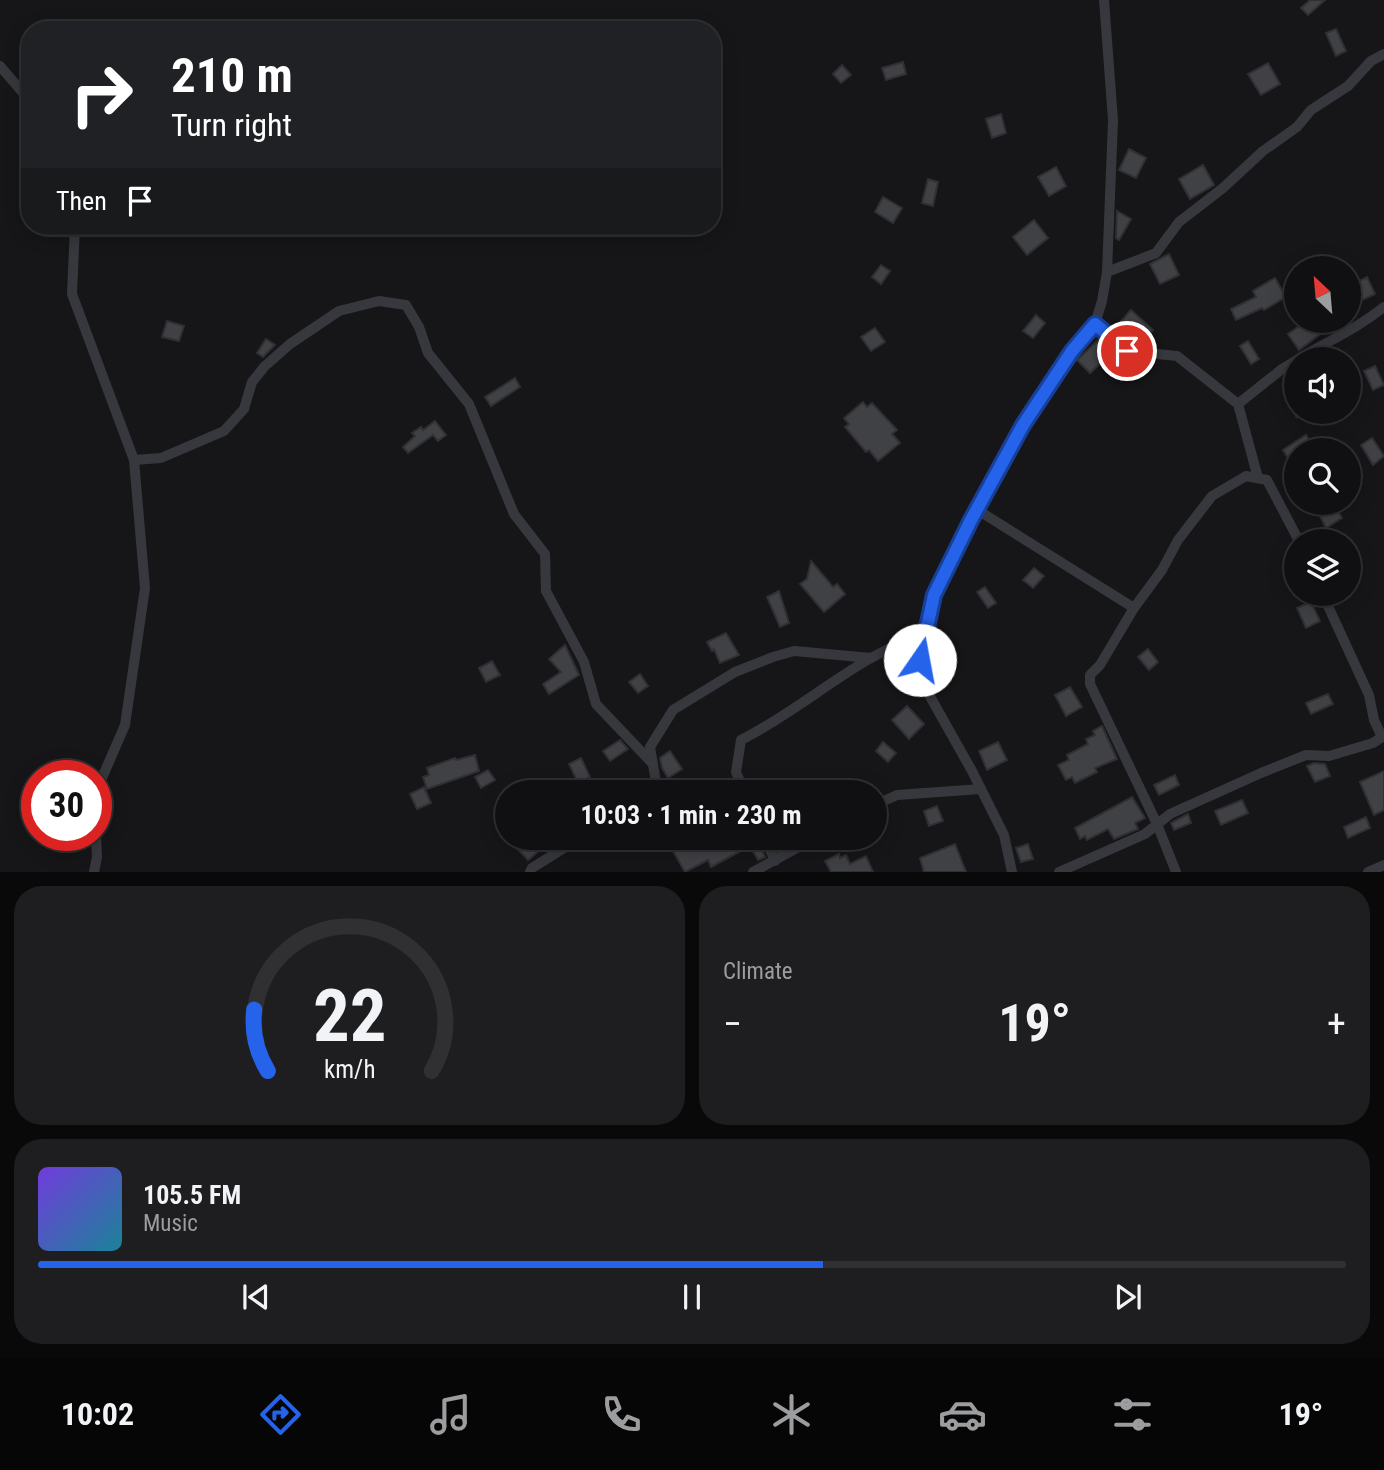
<!DOCTYPE html>
<meta charset="utf-8">
<style>
:root{--surface:#101012;--page:#1e1e20;--text:#f1f3f6;--muted:#9c9d9f;--line:#303032;--accent:#2563eb}
body{margin:0;font-family:"Roboto Condensed",sans-serif;background:var(--page);color:var(--text);height:100vh;display:flex;flex-direction:column;font-size:26px;white-space:nowrap}
*{box-sizing:border-box;margin:0}
p{font-size:23px;color:var(--muted)}
.icon{flex:none;width:38px;height:38px;fill:none;stroke:currentColor;stroke-width:2;stroke-linecap:round;stroke-linejoin:round}
.map{position:relative;height:872px;overflow:hidden}
.details{display:flex;flex-direction:column;gap:14px;padding:14px;background:#09090a;flex:1}
.details>*{flex:none}
.hud{position:absolute;left:21px;top:21px;width:700px;height:214px;border-radius:28px;box-shadow:0 4px 18px #0003,0 0 0 2px var(--line);background:#202124;color:#fff;overflow:hidden}
.needle{width:46px;rotate:334deg}
.controls{position:absolute;left:1284px;top:256px;display:grid;gap:14px}
.controls a{display:grid;place-items:center;width:77px;height:77px;border-radius:50%;background:var(--surface);box-shadow:0 4px 18px #0003,0 0 0 2px var(--line);font-size:35px}
.speed{position:absolute;left:21px;top:760px;display:flex;gap:14px;font-size:35px;font-weight:700;text-align:center}
.speed>*{display:grid;place-content:center;width:91px;height:91px;border-radius:50%;background:var(--surface);box-shadow:0 4px 18px #0003,0 0 0 2px var(--line);line-height:1}
.speed .limit{border:10px solid #d22;background:#fff;color:#111}
.pin{position:absolute;display:grid;place-items:center;width:60px;height:60px;color:#fff;margin:-30px;border:4px solid #fff;border-radius:50%;box-shadow:0 2px 7px #0007}
.me{position:absolute;width:77px;margin:-38px;rotate:12deg;stroke-linejoin:round;filter:drop-shadow(0 0 5px #0008)}
.turn{display:flex;align-items:center;gap:24px;height:147px;padding:0 35px;font-size:32px}
.turn .icon{width:91px;height:91px;stroke-width:2.5}
.turn b{display:block;font-size:49px;line-height:60px}
.then{display:flex;align-items:center;height:66px;padding:0 35px;background:#0003;gap:14px;font-size:26px}
.big{font-size:52px;font-weight:700;line-height:1.1}
.details .card{flex:1;display:flex;flex-direction:column;justify-content:center;gap:10px;min-width:0;padding:0 24px;border-radius:28px;background:var(--page)}
.details .dial{align-items:center;gap:0}
.dial svg{height:182px;overflow:visible;fill:none;stroke:var(--line);stroke-width:7;stroke-linecap:round;text-anchor:middle}
.dial text{fill:var(--text);stroke:none}
.song{display:flex;align-items:center;gap:21px}
.cover{width:84px;height:84px;border-radius:10px;background:linear-gradient(135deg,hsl(260 70% 55%),hsl(190 70% 35%))}
.played{height:7px;border-radius:4px;background:linear-gradient(90deg,var(--accent) 60%,var(--line) 60%)}
.keys{display:flex;justify-content:space-around;direction:ltr}
.heat{display:flex;justify-content:space-between;align-items:center;font-size:38px;direction:ltr}
.details .tiles{flex:1;display:grid;gap:14px;grid-template-columns:1fr 1fr}
.card:last-child{grid-column:span 2}
.trip{position:absolute;left:495px;top:780px;width:392px;height:70px;border-radius:35px;background:var(--surface);box-shadow:0 4px 18px #0003,0 0 0 2px var(--line);font-weight:700;line-height:70px;text-align:center}
.menu{display:flex;height:112px;justify-content:space-around;align-items:center;background:#060607;color:var(--muted)}
.menu .icon{width:49px;height:49px}
.menu .on{color:var(--accent)}
.menu b{font-size:32px;color:var(--text)}
.map>svg:first-child{display:block}
.building{fill:#404145;stroke:#303034;stroke-width:2}
.lines{fill:none;stroke-linecap:round;stroke-linejoin:round}
.minor{stroke:#37383d;stroke-width:10}
.route-casing{stroke:#184099;stroke-width:18}
.route{stroke:#2563eb;stroke-width:12}
</style>
<div class="map">
<svg width="1384" height="872" viewBox="0 0 1384 872">
<rect width="100%" height="100%" fill="#161618"/>
<!-- building -->
<g class="building">
<polygon points="1310,0 1325,0 1308,15 1301,8"/>
<polygon points="1336,29 1346,51 1336,56 1326,33"/>
<polygon points="903,62 906,74 886,80 882,68"/>
<polygon points="1268,63 1280,84 1261,95 1248,74"/>
<polygon points="842,65 851,75 841,83 833,74"/>
<polygon points="1001,114 1006,133 992,138 986,119"/>
<polygon points="1129,149 1146,158 1136,178 1119,170"/>
<polygon points="1203,165 1214,185 1190,199 1179,179"/>
<polygon points="1056,167 1066,186 1049,196 1038,177"/>
<polygon points="928,179 938,182 933,206 922,203"/>
<polygon points="883,197 902,208 893,223 875,212"/>
<polygon points="1117,211 1131,219 1119,240 1116,238"/>
<polygon points="1034,220 1048,238 1027,255 1013,237"/>
<polygon points="1169,254 1179,275 1160,284 1150,264"/>
<polygon points="881,265 890,271 881,284 872,277"/>
<polygon points="1367,277 1375,294 1349,306 1349,286"/>
<polygon points="1275,278 1286,297 1264,310 1262,308 1236,320 1231,309 1256,297 1253,291"/>
<polygon points="1131,310 1153,330 1140,344 1130,343 1114,329"/>
<polygon points="1036,315 1045,323 1033,338 1023,331"/>
<polygon points="1308,320 1319,335 1299,350 1288,334"/>
<polygon points="167,321 184,326 179,341 162,337"/>
<polygon points="875,328 885,342 871,351 861,337"/>
<polygon points="266,339 275,345 263,357 257,353"/>
<polygon points="1099,339 1114,351 1090,373 1077,360"/>
<polygon points="1248,341 1259,359 1251,364 1240,346"/>
<polygon points="1375,366 1384,385 1373,390 1364,371"/>
<polygon points="515,378 520,387 491,406 485,397"/>
<polygon points="1297,391 1297,418 1286,396"/>
<polygon points="863,402 867,407 872,403 897,430 892,434 900,443 878,461 869,450 866,452 845,427 849,424 844,418"/>
<polygon points="435,421 446,435 438,441 433,435 408,453 403,447 415,436 412,433 421,427 423,430"/>
<polygon points="1306,435 1316,450 1297,450 1297,472 1283,450"/>
<polygon points="1372,438 1384,456 1373,465 1361,445"/>
<polygon points="1313,502 1333,502 1342,518 1326,528"/>
<polygon points="811,561 833,587 837,584 845,594 824,612 800,584 807,579"/>
<polygon points="1034,568 1044,576 1033,588 1023,580"/>
<polygon points="985,587 996,603 988,608 977,592"/>
<polygon points="779,591 789,623 780,627 767,597"/>
<polygon points="1311,602 1320,621 1306,628 1297,608"/>
<polygon points="726,633 739,655 720,663 714,649 712,651 707,642"/>
<polygon points="565,645 579,675 549,694 543,684 561,672 549,659"/>
<polygon points="1148,649 1158,662 1149,670 1138,657"/>
<polygon points="492,661 500,675 486,682 479,668"/>
<polygon points="640,674 648,686 638,693 629,682"/>
<polygon points="1070,687 1082,707 1066,716 1055,695"/>
<polygon points="1328,694 1333,704 1311,714 1306,703"/>
<polygon points="907,706 924,724 909,739 892,720"/>
<polygon points="1102,726 1117,759 1095,768 1097,772 1075,783 1072,777 1066,780 1058,765 1069,760 1067,755 1088,744 1086,739 1095,735 1093,731"/>
<polygon points="620,740 628,749 610,761 603,751"/>
<polygon points="883,742 896,753 888,762 876,751"/>
<polygon points="998,742 1007,760 987,770 979,751"/>
<polygon points="670,751 682,769 668,778 662,768 660,758"/>
<polygon points="475,755 479,771 427,789 423,777 429,775 427,768 455,758 456,760"/>
<polygon points="581,758 590,777 578,783 569,764"/>
<polygon points="1314,763 1325,764 1330,776 1315,782 1307,766"/>
<polygon points="488,770 495,780 481,788 475,777"/>
<polygon points="1384,771 1384,810 1374,815 1360,782"/>
<polygon points="1175,775 1179,785 1159,795 1154,785"/>
<polygon points="424,787 431,803 417,809 410,794"/>
<polygon points="1132,797 1145,818 1135,823 1138,829 1114,839 1108,829 1087,840 1085,836 1080,839 1075,828"/>
<polygon points="1242,800 1248,813 1221,825 1215,811"/>
<polygon points="937,806 943,821 929,826 924,811"/>
<polygon points="1188,814 1191,823 1174,830 1171,823"/>
<polygon points="1366,817 1370,828 1348,838 1344,827"/>
<polygon points="527,838 540,850 528,860 516,847"/>
<polygon points="710,838 732,838 739,852 711,867 708,860 685,872 673,851 682,847 684,851"/>
<polygon points="757,839 765,857 758,860 749,844"/>
<polygon points="955,844 966,872 924,872 920,858"/>
<polygon points="1028,844 1033,859 1021,862 1016,848"/>
<polygon points="839,854 840,858 846,855 850,864 866,856 873,872 831,872 825,861"/>
</g>
<g class="lines">
<!-- minor -->
<g class="minor">
<polyline points="0,66 30,101"/>
<polyline points="75,226 72,294 134,460 145,588 125,725 102,778 96,798"/>
<polyline points="1107,272 1156,253 1179,222 1223,188 1263,151 1297,127 1311,110 1348,86 1371,61 1384,54"/>
<polyline points="1095,324 1127,351 1177,356 1238,404 1258,478"/>
<path d="M 1298,359 C 1327,342 1358,328 1384,307"/>
<polyline points="1238,404 1282,369 1297,360"/>
<polyline points="134,460 161,458 224,431 244,409 252,382 265,366 290,344 339,311 379,301 406,305 419,327 428,353 469,404 514,514 545,554 546,591 584,662 596,704 653,764"/>
<polyline points="976,509 1134,608"/>
<polyline points="649,793 656,782 650,747 673,710 735,672 773,657 794,651 871,658 927,629"/>
<path d="M 745,793 L 736,772 L 741,740 C 787,717 827,683 871,658"/>
<polyline points="875,805 897,795 981,789"/>
<polyline points="765,838 775,861"/>
<polyline points="94,872 97,857 96,835"/>
<polyline points="530,872 532,868 580,838"/>
<polyline points="753,872 815,838"/>
<polyline points="1012,872 1004,835 972,771 923,684 920,660 934,595 971,519 1023,424 1072,351 1095,324 1102,301 1107,272 1113,120 1104,0"/>
<polyline points="1059,872 1145,834 1170,814 1261,773 1306,755 1329,756 1373,743 1382,737 1374,720 1369,695 1322,593"/>
<polyline points="1176,872 1157,824 1090,684 1090,675 1100,665 1134,608 1162,570 1178,540 1212,496 1246,476 1267,480 1299,541"/>
<polyline points="1368,872 1384,865"/>
</g>
</g>
<g class="lines">
<defs>
<polyline id="route" points="920,660 934,595 971,520 1023,425 1072,351 1095,324 1127,351"/>
</defs>
<!-- route casing -->
<use href="#route" class="route-casing"/>
<!-- route -->
<use href="#route" class="route"/>
</g>
</svg>
<div class="controls">
<a><svg class="needle" viewBox="-14 -14 28 28"><path d="M0-13l5 13h-10z" fill="#e53935"/><path d="M0 13l5-13h-10z" fill="#9c9d9f"/></svg></a>
<a><svg class="icon" aria-label="sound" viewBox="0 0 24 24"><path d="M4 9h4l5-4v14l-5-4H4zM17 9q2 3 0 6"/></svg></a>
<a><svg class="icon" aria-label="search" viewBox="0 0 24 24"><circle cx="10" cy="10" r="6"/><path d="M15 15l6 6"/></svg></a>
<a><svg class="icon" aria-label="layers" viewBox="0 0 24 24"><path d="M12 4l9 5-9 5-9-5zM3 14l9 5 9-5"/></svg></a>
</div>
<div class="speed"><div class="limit">30</div></div>
<div class="pin" style="left:1127px;top:351px;background:#d93025"><svg class="icon" aria-label="arrive" viewBox="0 0 24 24"><path d="M6 21V4h12l-3 4 3 4H6"/></svg></div>
<svg class="me" style="left:920px;top:660px" viewBox="-20 -20 40 40"><circle r="19" fill="#fff"/><path d="M0-13L10 11 0 6-10 11z" fill="#2563eb"/></svg>
<div class="trip">10:03 · 1 min · 230 m</div>
<div class="hud">
<div class="turn"><svg class="icon" aria-label="right" viewBox="0 0 24 24"><path d="M7 20v-9h11M14 6l5 5-5 5"/></svg><div><b>210 m</b>Turn right</div></div>
<div class="then">Then<svg class="icon" aria-label="arrive" viewBox="0 0 24 24"><path d="M6 21V4h12l-3 4 3 4H6"/></svg></div>
</div>
</div>
<section class="details">
<div class="tiles">
<div class="card dial"><svg viewBox="0 0 100 80">
<path d="M14 69A42 42 0 1 1 86 69"/>
<path d="M14 69A42 42 0 0 1 8 42" stroke="#2563eb"/>
<text x="50" y="56" font-size="32" font-weight="700">22</text>
<text x="50" y="72" font-size="11">km/h</text>
</svg></div>
<div class="card"><p>Climate</p>
<div class="heat"><a>−</a><b class="big">19°</b><a>+</a></div>
</div>
<div class="card">
<div class="song"><i class="cover"></i><div><b>105.5 FM</b><p>Music</p></div></div>
<div class="played"></div>
<div class="keys"><svg class="icon" aria-label="previous" viewBox="0 0 24 24"><path d="M18 5L8 12l10 7zM5 5v14"/></svg><svg class="icon" aria-label="pause" viewBox="0 0 24 24"><path d="M8 5v14M16 5v14"/></svg><svg class="icon" aria-label="next" viewBox="0 0 24 24"><path d="M6 5l10 7-10 7zM19 5v14"/></svg></div>
</div>
</div>
</section>
<nav class="menu">
<b>10:02</b>
<svg class="icon on" aria-label="directions" viewBox="0 0 24 24"><path d="M12 3l9 9-9 9-9-9zM9 14v-3h6M13 9l2 2-2 2"/></svg>
<svg class="icon" aria-label="music" viewBox="0 0 24 24"><path d="M9 18V5l10-2v13"/><circle cx="6" cy="18" r="3"/><circle cx="16" cy="16" r="3"/></svg>
<svg class="icon" aria-label="phone" viewBox="0 0 24 24"><path d="M5 4h4l2 5-3 2q2 4 5 5l2-3 5 2v4C11 20 4 13 5 4z"/></svg>
<svg class="icon" aria-label="climate" viewBox="0 0 24 24"><path d="M12 3v18M4 7l16 10M4 17L20 7"/></svg>
<svg class="icon" aria-label="car" viewBox="0 0 24 24"><path d="M5 17H2v-5l4-1 3-4h7l3 4 3 1v5h-3M9 17h6M6 11h13"/><circle cx="7" cy="17" r="2"/><circle cx="17" cy="17" r="2"/></svg>
<svg class="icon" aria-label="filters" viewBox="0 0 24 24"><path d="M4 7h16M4 17h16"/><circle cx="9" cy="7" r="2"/><circle cx="15" cy="17" r="2"/></svg>
<b>19°</b>
</nav>
